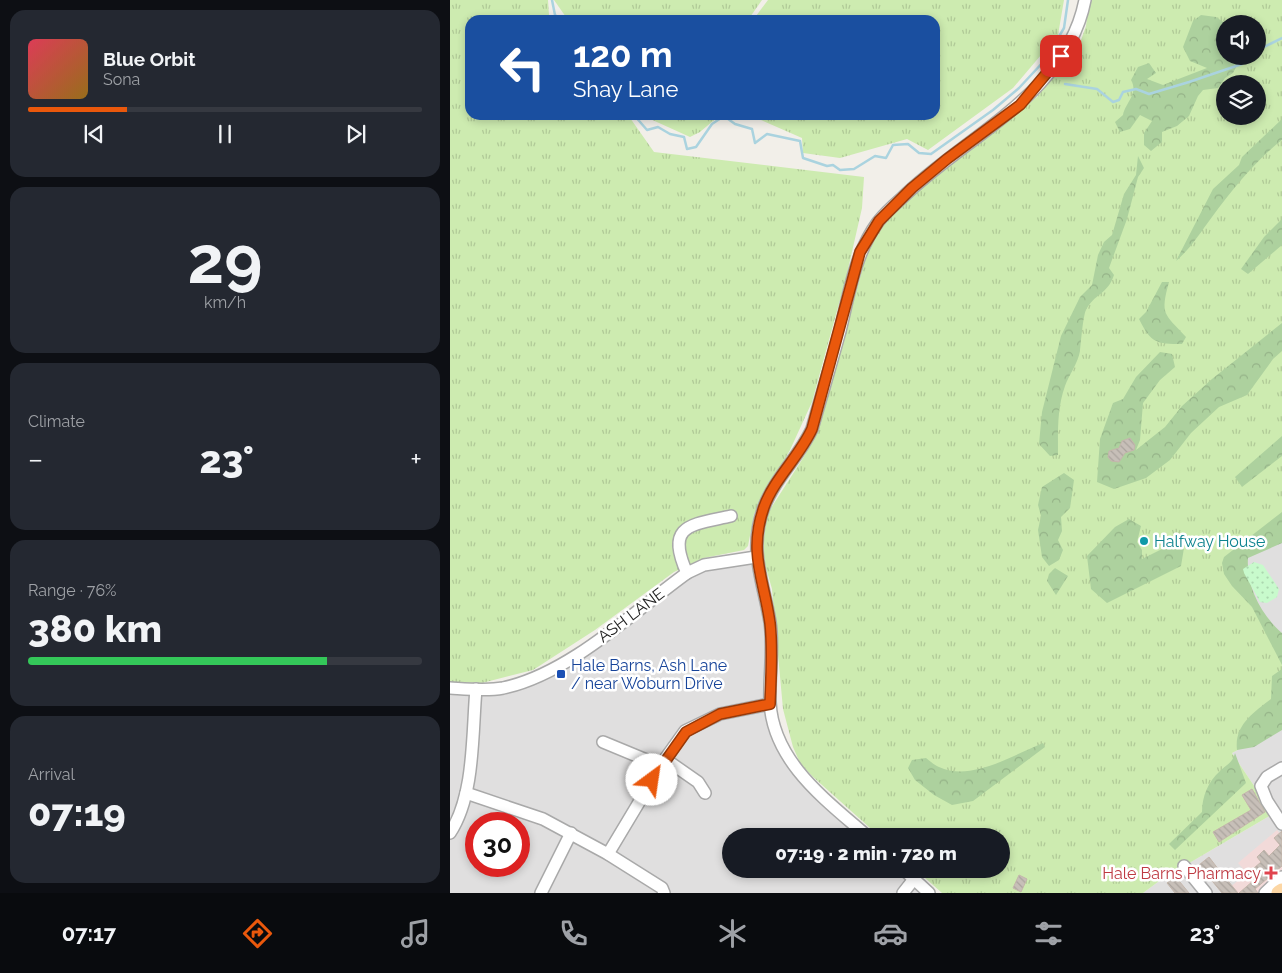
<!DOCTYPE html>
<meta charset="utf-8">
<style>
:root{--surface:#171b24;--page:#242831;--text:#f1f3f6;--muted:#9ea1a6;--line:#363941;--accent:#ea580c}
body{margin:0;font-family:Raleway,sans-serif;background:var(--page);color:var(--text);height:100vh;display:flex;flex-direction:column;font-size:19px;white-space:nowrap}
*{box-sizing:border-box;margin:0}
p{font-size:16px;color:var(--muted)}
.icon{flex:none;width:28px;height:28px;fill:none;stroke:currentColor;stroke-width:2;stroke-linecap:round;stroke-linejoin:round}
.map{position:relative;flex:1;overflow:hidden}
.panel{display:flex;flex-direction:column;gap:10px;padding:10px;background:#0d0f14;width:450px}
.panel>*{flex:none}
.top-card{position:absolute;left:15px;top:15px;width:475px;height:105px;border-radius:15px;box-shadow:0 2px 8px #0003;background:#1a4fa0;color:#fff;overflow:hidden}
.buttons{position:absolute;left:766px;top:15px;display:grid;gap:10px}
.buttons a{display:grid;place-items:center;width:50px;height:50px;border-radius:50%;background:var(--surface);box-shadow:0 2px 8px #0003;font-size:25px}
.speed{position:absolute;left:15px;top:812px;display:flex;gap:10px;font-size:25px;font-weight:700;text-align:center}
.speed>*{display:grid;place-content:center;width:65px;height:65px;border-radius:50%;background:var(--surface);box-shadow:0 2px 8px #0003;line-height:1}
.speed .limit{border:8px solid #d22;background:#fff;color:#111}
.pin{position:absolute;display:grid;place-items:center;width:42px;height:42px;color:#fff;margin:-21px;border-radius:10px;box-shadow:0 2px 8px #0006}
.me{position:absolute;width:55px;margin:-28px;rotate:31deg;stroke-linejoin:round;filter:drop-shadow(0 0 4px #0008)}
.turn{display:flex;align-items:center;gap:18px;height:105px;padding:0 25px;font-size:22px}
.turn .icon{width:65px;height:65px;stroke-width:2.5}
.turn b{display:block;font-size:35px;line-height:42px}
.big{font-size:38px;font-weight:800;line-height:1.1}
.panel .widget{flex:1;display:flex;flex-direction:column;justify-content:center;gap:8px;min-width:0;padding:0 18px;border-radius:15px;background:var(--page)}
.panel .dial{align-items:center;gap:0}
.dial b{font-size:65px;line-height:1}
.song{display:flex;align-items:center;gap:15px}
.cover{width:60px;height:60px;border-radius:8px;background:linear-gradient(135deg,hsl(350 70% 55%),hsl(40 70% 35%))}
.played{height:5px;border-radius:2px;background:linear-gradient(90deg,var(--accent) 25%,var(--line) 25%)}
.keys{display:flex;justify-content:space-around;direction:ltr}
.heat{display:flex;justify-content:space-between;align-items:center;font-size:28px;direction:ltr}
.charge{height:8px;border-radius:4px;background:linear-gradient(90deg,#34c759 76%,var(--line) 0)}
.trip{position:absolute;left:272px;top:828px;width:288px;height:50px;border-radius:25px;background:var(--surface);box-shadow:0 2px 8px #0003;font-weight:800;line-height:50px;text-align:center}
.dock{display:flex;height:80px;justify-content:space-around;align-items:center;background:#090b0e;color:var(--muted)}
.dock .icon{width:35px;height:35px}
.dock .on{color:var(--accent)}
.dock b{font-size:22px;color:var(--text)}
main{display:flex;flex:1;min-height:0}
.map>svg:first-child{display:block}
.residential{fill:#e0dfdf;fill-rule:evenodd}
.commercial{fill:#f2dad9}
.grass{fill:url(#grass-tufts);fill-rule:evenodd}
.forest{fill:url(#forest-crowns)}
.park{fill:url(#park-dots)}
.lines{fill:none;stroke-linecap:round;stroke-linejoin:round}
.stream{stroke:#aad3df;stroke-width:2.5}
.building{fill:url(#building-back-hatch);stroke:#c4b6ab}
.minor-casing{stroke:#a9a9a9;stroke-width:14}
.major-casing{stroke:#a06b00;stroke-width:18}
.minor{stroke:#fff;stroke-width:11}
.major{stroke:#fcd6a4;stroke-width:15}
.route-casing{stroke:#983908;stroke-width:12}
.route{stroke:#ea580c;stroke-width:9}
.culture-dot{fill:#0f9aa8;stroke:#fff;stroke-width:2}
.transit-dot{fill:#1a4fb4;stroke:#fff;stroke-width:2}
.health-dot{fill:#e0444e;stroke:#fff;stroke-width:2}
.labels{text-anchor:middle;dominant-baseline:central;stroke-width:5;stroke-linejoin:round;paint-order:stroke}
.culture-label{font-size:16px;fill:#0d838f;stroke:#fff;text-anchor:start}
.street-label{font-size:16px;fill:#222;stroke:#fff}
.transit-label{font-size:16px;fill:#164399;stroke:#fff;text-anchor:start}
.health-label{font-size:16px;fill:#be3a42;stroke:#fff;text-anchor:end}
</style>
<main>
<section class="panel">
<div class="widget">
<div class="song"><i class="cover"></i><div><b>Blue Orbit</b><p>Sona</p></div></div>
<div class="played"></div>
<div class="keys"><svg class="icon" aria-label="previous" viewBox="0 0 24 24"><path d="M18 5L8 12l10 7zM5 5v14"/></svg><svg class="icon" aria-label="pause" viewBox="0 0 24 24"><path d="M8 5v14M16 5v14"/></svg><svg class="icon" aria-label="next" viewBox="0 0 24 24"><path d="M6 5l10 7-10 7zM19 5v14"/></svg></div>
</div>
<div class="widget dial"><b>29</b><p>km/h</p></div>
<div class="widget"><p>Climate</p>
<div class="heat"><a>−</a><b class="big">23°</b><a>+</a></div>
</div>
<div class="widget"><p>Range · 76%</p><b class="big">380 km</b><div class="charge"></div></div>
<div class="widget"><p>Arrival</p><b class="big">07:19</b></div>
</section>
<div class="map">
<svg width="832" height="893" viewBox="0 0 832 893">
<defs>
<pattern id="grass-tufts" width="24" height="20" patternUnits="userSpaceOnUse" patternTransform="scale(1.25)"><rect width="24" height="20" fill="#cdebb0"/><path d="M3 7l-1-3M5 7V3M7 7l1-3M15 17l-1-3M17 17v-4M19 17l1-3" fill="none" stroke="#b0c997"/></pattern>
<pattern id="forest-crowns" width="20" height="18" patternUnits="userSpaceOnUse" patternTransform="scale(1.25)"><rect width="20" height="18" fill="#add19e"/><path d="M2 6a3 3 0 1 1 6 0M12 15a3 3 0 1 1 6 0" fill="none" stroke="#95b388"/></pattern>
<pattern id="park-dots" width="8" height="8" patternUnits="userSpaceOnUse" patternTransform="scale(1.25)"><rect width="8" height="8" fill="#c8facc"/><path d="M2 2h.1M6 6h.1" fill="none" stroke="#acd6af" stroke-width="1.8" stroke-linecap="round"/></pattern>
<pattern id="building-back-hatch" width="6" height="6" patternUnits="userSpaceOnUse" patternTransform="scale(1.25)"><rect width="6" height="6" fill="#c7bfb8"/><path d="M-1 5l2 2M0 0l6 6M5-1l2 2" fill="none" stroke="#aba49e"/></pattern>
</defs>
<rect width="100%" height="100%" fill="#f2efe9"/>
<!-- residential -->
<g class="residential">
<polygon points="832,537 832,650 784,561"/>
<path d="M 306,557 L 314,593 L 320,704 L 344,768 L 417,836 L 281,836 L 281,869 L 453,869 L 479,893 L 0,893 L 0,688 L 26,689 L 88,677 L 237,573 ZM 26,824 L 69,824 L 69,866 L 26,866 Z"/>
<polygon points="832,727 832,893 693,893 712,879 823,814 782,753"/>
</g>
<!-- commercial -->
<polygon class="commercial" points="827,830 832,836 832,874 811,893 773,893 797,873 788,863"/>
<!-- grass -->
<g class="grass">
<polygon points="0,0 98,0 99,15 102,20 20,20 20,115 178,115 204,152 414,177 412,208 396,278 362,402 340,450 304,514 298,546 294,550 254,558 224,572 145,630 83,670 32,683 0,682"/>
<polygon points="104,0 312,0 298,20 118,20"/>
<polygon points="318,0 614,0 608,35 563,88 478,150 457,139 390,158 353,153 352,138 311,120 291,115 485,115 485,20 303,20"/>
<path d="M 639,0 L 832,0 L 832,537 L 784,561 L 832,650 L 832,727 L 782,753 L 823,814 L 712,879 L 693,893 L 492,893 L 465,869 L 551,869 L 551,836 L 429,836 L 362,776 L 350,763 L 343,747 L 333,709 L 322,589 L 312,554 L 316,520 L 321,508 L 355,455 L 373,415 L 416,255 L 427,233 L 447,209 L 484,176 L 587,97 L 630,43 L 636,26 ZM 775,24 L 808,24 L 808,56 L 775,56 ZM 775,84 L 808,84 L 808,116 L 775,116 Z"/>
<polygon points="196,115 270,115 250,132 240,137 198,118"/>
</g>
<!-- forest -->
<g class="forest">
<path d="M 751,15 L 766,17 L 776,24 L 775,56 L 792,56 L 783,73 L 775,78 L 768,88 L 753,90 L 748,96 L 739,116 L 727,126 L 712,132 L 712,142 L 701,151 L 694,145 L 694,133 L 702,121 L 690,115 L 680,129 L 670,132 L 665,122 L 673,115 C 675,103 689,94 681,80 L 688,67 L 699,63 L 706,73 L 697,79 L 713,85 L 757,68 L 740,61 L 733,47 L 743,21 Z"/>
<path d="M 832,119 L 832,140 C 806,160 782,190 762,217 C 750,233 741,248 726,261 L 763,189 L 789,165 L 792,157 Z"/>
<path d="M 688,156 L 694,168 L 688,177 L 677,219 L 659,268 L 664,275 C 658,294 644,294 636,310 C 633,316 631,342 630,351 C 628,363 619,375 615,386 C 607,408 608,432 608,455 L 600,456 L 589,444 L 592,412 L 611,336 L 630,297 L 642,285 L 648,255 L 654,242 L 662,235 L 674,194 L 686,175 Z"/>
<polygon points="832,219 832,245 798,274 791,269 814,237"/>
<path d="M 712,282 L 719,282 C 710,315 714,313 736,337 L 732,344 C 706,344 701,343 689,319 L 696,312 Z"/>
<polygon points="832,323 832,351 823,359 797,395 769,407 741,433 720,460 696,478 664,489 647,482 650,439 663,403 673,399 686,377 710,352 722,354 725,367 710,380 693,403 690,440 686,450 715,427 732,406 762,379"/>
<polygon points="832,436 832,456 792,487 785,477"/>
<polygon points="614,473 624,480 620,508 611,517 612,531 608,540 613,550 609,560 599,566 592,557 588,530 591,516 588,505 592,487"/>
<path d="M 832,512 L 832,543 L 798,558 C 796,586 811,615 832,633 L 832,665 L 802,607 L 782,586 L 774,574 L 772,563 L 774,557 Z"/>
<polygon points="679,519 691,526 687,542 692,550 692,559 724,543 734,548 731,566 657,603 641,589 637,556 665,527"/>
<polygon points="605,568 618,576 606,595 597,581 599,574"/>
<path d="M 832,669 L 832,730 L 804,747 L 787,750 C 784,725 804,712 821,699 L 822,676 Z"/>
<path d="M 593,743 L 595,747 L 523,801 L 502,805 L 484,795 L 465,780 L 458,768 L 462,760 L 476,758 C 480,761 484,765 489,767 C 521,782 563,755 593,743 Z"/>
<path d="M 785,753 L 796,783 L 725,850 L 719,844 L 752,812 C 752,796 758,782 770,771 C 777,764 782,764 785,753 Z"/>
</g>
<!-- park -->
<polygon class="park" points="804,562 813,565 829,589 827,597 817,603 810,602 794,573 793,569"/>
<g class="lines">
<!-- stream -->
<g class="stream">
<polyline points="102,0 105,15 110,20"/>
<polyline points="808,50 832,38"/>
<polyline points="615,84 647,89 663,102 669,100 673,92 686,89 699,94 739,82 792,64 800,56"/>
<polyline points="184,115 197,130 208,127 220,134 234,137 237,149 246,147 262,124 274,116 285,124 302,129 305,143 317,134 350,141 353,158 377,166 383,165 390,170 404,169 425,156 436,158 443,145 458,144 469,153 481,154 543,110 569,88 595,60 614,28 618,0"/>
</g>
</g>
<!-- building -->
<g class="building">
<polygon points="680,438 685,445 684,450 675,453 669,462 661,461 658,457 659,451 669,448 672,441"/>
<polygon points="802,789 815,812 769,842 763,832 801,810 792,795"/>
<polygon points="832,831 832,866 805,889 808,893 789,893 803,881 797,874 811,862 807,857 814,850 819,856 830,845 824,838"/>
<polygon points="759,857 769,870 788,893 772,893 749,865"/>
<polygon points="569,875 577,879 571,892 563,888"/>
<polygon points="725,876 739,893 725,893 717,883"/>
</g>
<g class="lines">
<defs>
<g id="minor">
<path d="M 237,573 C 215,524 241,525 281,516"/>
<path d="M 0,688 C 17,689 37,691 53,688 C 119,674 183,612 237,573 L 254,565 L 306,557"/>
<polyline points="153,742 211,766"/>
<polyline points="215,759 248,782 255,793"/>
<polyline points="832,768 817,777 811,786 817,801 832,824"/>
<polyline points="16,793 93,819 158,854 212,888 214,893"/>
<path d="M 0,833 C 25,795 22,733 26,689"/>
<path d="M 417,836 C 376,800 323,762 320,702 C 319,675 324,648 320,622 C 313,580 298,549 314,507 C 325,478 349,457 362,429 C 371,397 381,364 390,331 C 399,294 405,253 428,222 C 435,213 444,205 452,198 C 515,136 617,94 635,0"/>
<polyline points="158,854 215,759 235,731 270,714 320,704"/>
<polyline points="734,866 756,893"/>
<polyline points="453,869 479,893"/>
<polyline points="91,893 121,833"/>
<polyline points="453,893 464,879"/>
<polyline points="815,893 832,877"/>
</g>
<polyline id="major" points="829,893 832,891"/>
</defs>
<!-- minor casing -->
<use href="#minor" class="minor-casing"/>
<!-- major casing -->
<use href="#major" class="major-casing"/>
<!-- minor -->
<use href="#minor" class="minor"/>
<!-- major -->
<use href="#major" class="major"/>
</g>
<g class="lines">
<defs>
<path id="route" d="M 202,780 L 236,732 L 270,714 L 320,704 C 321,677 323,649 320,623 C 314,579 298,553 314,507 C 324,479 349,457 362,429 L 410,252 L 429,221 L 462,188 L 497,159 L 570,105 L 611,56"/>
</defs>
<!-- route casing -->
<use href="#route" class="route-casing"/>
<!-- route -->
<use href="#route" class="route"/>
</g>
<!-- markers -->
<circle class="culture-dot" cx="694" cy="541" r="5"/>
<rect class="transit-dot" x="106" y="669" width="10" height="10" rx="2.5"/>
<path class="health-dot" d="M818.5 865.5h5v5h5v5h-5v5h-5v-5h-5v-5h5z"/>
<g class="labels">
<!-- culture labels -->
<g class="culture-label">
<text x="704" y="541">Halfway House</text>
</g>
<!-- street labels -->
<g class="street-label">
<text transform="translate(181 615) rotate(-37)">ASH LANE</text>
</g>
<!-- transit labels -->
<g class="transit-label">
<text x="121" y="665">Hale Barns, Ash Lane<tspan x="121" dy="18">/ near Woburn Drive</tspan></text>
</g>
<!-- health labels -->
<g class="health-label">
<text x="811" y="873">Hale Barns Pharmacy</text>
</g>
</g>
</svg>
<div class="buttons">
<a><svg class="icon" aria-label="sound" viewBox="0 0 24 24"><path d="M4 9h4l5-4v14l-5-4H4zM17 9q2 3 0 6"/></svg></a>
<a><svg class="icon" aria-label="layers" viewBox="0 0 24 24"><path d="M12 4l9 5-9 5-9-5zM3 14l9 5 9-5"/></svg></a>
</div>
<div class="speed"><div class="limit">30</div></div>
<div class="pin" style="left:611px;top:56px;background:#d93025"><svg class="icon" aria-label="arrive" viewBox="0 0 24 24"><path d="M6 21V4h12l-3 4 3 4H6"/></svg></div>
<svg class="me" style="left:202px;top:780px" viewBox="-20 -20 40 40"><circle r="19" fill="#fff"/><path d="M0-13L10 11 0 6-10 11z" fill="#ea580c"/></svg>
<div class="trip">07:19 · 2 min · 720 m</div>
<div class="top-card">
<div class="turn"><svg class="icon" aria-label="left" viewBox="0 0 24 24"><path d="M17 20v-9H6M10 6l-5 5 5 5"/></svg><div><b>120 m</b>Shay Lane</div></div>
</div>
</div>
</main>
<nav class="dock">
<b>07:17</b>
<svg class="icon on" aria-label="directions" viewBox="0 0 24 24"><path d="M12 3l9 9-9 9-9-9zM9 14v-3h6M13 9l2 2-2 2"/></svg>
<svg class="icon" aria-label="music" viewBox="0 0 24 24"><path d="M9 18V5l10-2v13"/><circle cx="6" cy="18" r="3"/><circle cx="16" cy="16" r="3"/></svg>
<svg class="icon" aria-label="phone" viewBox="0 0 24 24"><path d="M5 4h4l2 5-3 2q2 4 5 5l2-3 5 2v4C11 20 4 13 5 4z"/></svg>
<svg class="icon" aria-label="climate" viewBox="0 0 24 24"><path d="M12 3v18M4 7l16 10M4 17L20 7"/></svg>
<svg class="icon" aria-label="car" viewBox="0 0 24 24"><path d="M5 17H2v-5l4-1 3-4h7l3 4 3 1v5h-3M9 17h6M6 11h13"/><circle cx="7" cy="17" r="2"/><circle cx="17" cy="17" r="2"/></svg>
<svg class="icon" aria-label="filters" viewBox="0 0 24 24"><path d="M4 7h16M4 17h16"/><circle cx="9" cy="7" r="2"/><circle cx="15" cy="17" r="2"/></svg>
<b>23°</b>
</nav>
